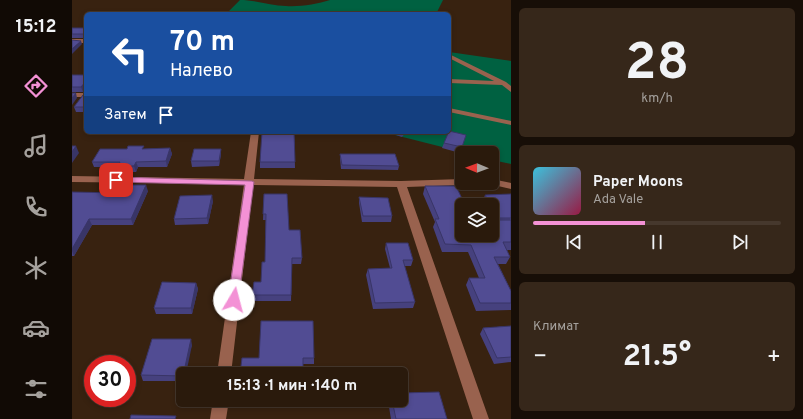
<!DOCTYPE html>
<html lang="ru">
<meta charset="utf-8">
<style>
:root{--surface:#2a1a0c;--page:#36271a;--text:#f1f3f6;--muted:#a5a19d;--line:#46382d;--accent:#f391d5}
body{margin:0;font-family:Overpass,sans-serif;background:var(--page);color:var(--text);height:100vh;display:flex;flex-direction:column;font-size:15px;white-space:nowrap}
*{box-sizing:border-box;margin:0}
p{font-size:13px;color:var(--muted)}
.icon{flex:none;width:22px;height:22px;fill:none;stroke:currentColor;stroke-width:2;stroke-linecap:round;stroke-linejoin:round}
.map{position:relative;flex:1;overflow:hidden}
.details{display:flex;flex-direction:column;gap:8px;padding:8px;background:#170e07;width:292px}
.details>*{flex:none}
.banner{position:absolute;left:12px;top:12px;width:367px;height:122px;border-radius:6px;box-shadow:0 2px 6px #0003,0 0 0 1px var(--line);background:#1a4fa0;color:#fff;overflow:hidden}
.needle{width:26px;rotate:271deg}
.controls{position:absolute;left:383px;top:146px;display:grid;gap:8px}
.controls a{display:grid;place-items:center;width:44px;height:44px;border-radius:6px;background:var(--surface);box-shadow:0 2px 6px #0003,0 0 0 1px var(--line);font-size:20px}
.speed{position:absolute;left:12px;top:355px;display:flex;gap:8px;font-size:20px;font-weight:700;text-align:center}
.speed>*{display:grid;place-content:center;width:52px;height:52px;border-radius:50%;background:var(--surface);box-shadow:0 2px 6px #0003,0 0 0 1px var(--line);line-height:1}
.speed .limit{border:6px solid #d22;background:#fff;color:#111}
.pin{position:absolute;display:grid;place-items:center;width:34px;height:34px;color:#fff;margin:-17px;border-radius:8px;box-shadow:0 2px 6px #0006}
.me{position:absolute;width:44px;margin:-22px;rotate:8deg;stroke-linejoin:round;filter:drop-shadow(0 0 3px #0008)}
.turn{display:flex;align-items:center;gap:14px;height:84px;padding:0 20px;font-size:18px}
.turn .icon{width:52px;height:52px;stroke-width:2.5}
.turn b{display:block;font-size:28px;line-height:34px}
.then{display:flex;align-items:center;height:38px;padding:0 20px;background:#0003;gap:8px;font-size:15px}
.big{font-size:30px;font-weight:700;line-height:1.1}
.details .card{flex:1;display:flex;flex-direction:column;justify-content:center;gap:6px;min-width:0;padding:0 14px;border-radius:6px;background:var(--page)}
.details .dial{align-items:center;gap:0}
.dial b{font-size:52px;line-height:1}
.song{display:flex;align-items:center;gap:12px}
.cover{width:48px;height:48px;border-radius:6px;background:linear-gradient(135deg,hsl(190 70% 55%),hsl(340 70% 35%))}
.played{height:4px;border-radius:2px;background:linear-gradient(90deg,var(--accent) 45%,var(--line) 45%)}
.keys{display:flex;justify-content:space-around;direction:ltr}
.heat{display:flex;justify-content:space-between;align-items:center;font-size:22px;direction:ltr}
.trip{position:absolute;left:104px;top:367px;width:232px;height:40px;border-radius:6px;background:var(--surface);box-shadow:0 2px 6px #0003,0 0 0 1px var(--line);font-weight:700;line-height:40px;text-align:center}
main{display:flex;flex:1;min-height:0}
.tabs{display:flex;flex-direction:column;width:72px;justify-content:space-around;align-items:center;background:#110a05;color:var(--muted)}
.tabs .icon{width:28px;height:28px}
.tabs .current{color:var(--accent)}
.tabs b{font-size:18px;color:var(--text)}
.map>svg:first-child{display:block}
.green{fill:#006141}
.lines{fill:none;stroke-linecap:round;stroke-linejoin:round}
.minor{fill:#99624e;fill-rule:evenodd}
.wall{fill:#46417e}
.shaded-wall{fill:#393567}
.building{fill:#514c93;stroke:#393567}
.route{fill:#f391d5;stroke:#9e5e8a}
</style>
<main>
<nav class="tabs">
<b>15:12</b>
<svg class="icon current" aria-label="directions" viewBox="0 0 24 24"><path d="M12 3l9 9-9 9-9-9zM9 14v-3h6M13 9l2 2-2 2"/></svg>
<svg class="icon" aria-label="music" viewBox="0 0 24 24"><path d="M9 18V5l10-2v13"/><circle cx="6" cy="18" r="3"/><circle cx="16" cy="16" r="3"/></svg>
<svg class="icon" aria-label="phone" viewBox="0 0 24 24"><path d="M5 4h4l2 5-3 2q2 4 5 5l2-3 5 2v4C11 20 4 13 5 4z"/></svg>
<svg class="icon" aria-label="climate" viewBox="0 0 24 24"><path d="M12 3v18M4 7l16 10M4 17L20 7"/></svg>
<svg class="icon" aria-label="car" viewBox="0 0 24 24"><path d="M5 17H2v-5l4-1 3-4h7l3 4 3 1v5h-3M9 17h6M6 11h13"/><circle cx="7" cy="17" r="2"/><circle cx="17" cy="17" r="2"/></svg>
<svg class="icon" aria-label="filters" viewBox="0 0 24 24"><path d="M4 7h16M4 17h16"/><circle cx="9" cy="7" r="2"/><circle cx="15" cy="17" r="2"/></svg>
</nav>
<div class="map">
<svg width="439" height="419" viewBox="0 0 439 419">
<rect width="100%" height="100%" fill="#382210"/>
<!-- green -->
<g class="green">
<path d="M 168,0 C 184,0 199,6 214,6 C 228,7 245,4 258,0 L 371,0 L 364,14 L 154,14 Z"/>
<polygon points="377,52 439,61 439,164 420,160 420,153 394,153 311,132 377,132"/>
</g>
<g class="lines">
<!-- minor -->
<g class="minor">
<rect x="0" y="39" width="14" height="4"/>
<polygon points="377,54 434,82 439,86 439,92 430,85 377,83 377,79 422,81 377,58"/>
<rect x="0" y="93" width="14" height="4"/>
<polygon points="377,108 439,121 439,125 377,112"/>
<polygon points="179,132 187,132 182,179 329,181 390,179 390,183 394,183 390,185 335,187 417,419 401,419 325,187 181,185 159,374 145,374 172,184 0,182 0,176 172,179"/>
<polygon points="420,179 439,183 439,189 417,184 420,183"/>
<polygon points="141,400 157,400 154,419 138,419"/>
</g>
</g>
<!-- wall -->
<g class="wall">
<rect x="0" y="28" width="14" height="10"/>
<polygon points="0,75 14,75 11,92 0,92"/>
<polygon points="14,95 14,112 4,112 2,107"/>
<polygon points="222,132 223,168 188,168 188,162"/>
<polygon points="315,132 334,132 330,137"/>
<polygon points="394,135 388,153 370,148 372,143"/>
<polygon points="98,148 100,154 95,167 66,167 64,172 47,172 46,167 22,167 20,162 73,149"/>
<polygon points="149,149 149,154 147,166 120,167 119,161"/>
<polygon points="268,154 301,155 327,166 326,170 269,169 268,158"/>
<polygon points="353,186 390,235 422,220 420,217 420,205 413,205 411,201 413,195 439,194 439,250 435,250 438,257 434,264 426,264 439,291 439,310 404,311 394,285 397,278 407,278 396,252 370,252 361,227 363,222 351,194"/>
<polygon points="76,191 61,225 20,225 2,256 0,256 0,192 48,193"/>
<polygon points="192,194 217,230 230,258 229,264 220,264 219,301 181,301 180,295 189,282 193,262 194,220 191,220"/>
<polygon points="287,197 320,216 319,222 290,222 287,203"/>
<polygon points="141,201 136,224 103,225 102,219"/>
<polygon points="314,243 341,260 339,266 332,266 343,302 341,308 301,309 294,275 296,269 318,268 313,249"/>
<polygon points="124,283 126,289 120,314 84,314 82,308"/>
<polygon points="439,326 439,362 422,364 408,334 411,328"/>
<polygon points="120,345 111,374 111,381 71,381 69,375"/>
<polygon points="170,358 242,358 242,364 231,364 231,373 218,373"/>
<polygon points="316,400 329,400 375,419 319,419 316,401"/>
</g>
<!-- shaded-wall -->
<g class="shaded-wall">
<polygon points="9,41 10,44 0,54 0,49"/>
<polygon points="14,81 14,88 11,92 9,87"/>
<polygon points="4,93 5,98 0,105 0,98"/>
<polygon points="4,146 7,153 0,163 0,152"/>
<polygon points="98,148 100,154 95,167 94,161"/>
<polygon points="149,149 149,154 147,166 147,161"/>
<polygon points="64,162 66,167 64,172 62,166"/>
<polygon points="74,185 76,191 61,225 59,219"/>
<polygon points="140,195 141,201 136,224 135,218"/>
<polygon points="17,219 20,225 2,256 0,251 0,249"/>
<polygon points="124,283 126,289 120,314 119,308"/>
<polygon points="119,339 120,345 114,374 111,374"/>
</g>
<!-- building -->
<g class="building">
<polygon points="0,28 14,28 14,35 13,34 0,34"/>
<polygon points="0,40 9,41 0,49"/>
<polygon points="0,75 14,75 14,81 9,87 0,87"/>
<polygon points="0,93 4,93 0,98"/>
<polygon points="11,95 14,95 14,107 2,107"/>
<polygon points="377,131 394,135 390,147 372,143"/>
<polygon points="190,132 222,132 223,162 188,162"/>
<polygon points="324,132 333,132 331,134"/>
<polygon points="0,146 4,146 0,152"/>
<polygon points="56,146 72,146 70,149 98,148 94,161 64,162 62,166 46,166 48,162 20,162 28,149 55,149"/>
<polygon points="122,149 149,149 147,161 119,161"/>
<polygon points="268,154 323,154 327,166 270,165"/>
<polygon points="52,185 74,185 59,219 17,219 0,249 0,192 48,193"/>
<polygon points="353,186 384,186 393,205 390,205 390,235 420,235 420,220 439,220 439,242 431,242 438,257 422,257 439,291 439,303 408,303 397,278 413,278 399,245 373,244 363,219 367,219"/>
<polygon points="192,194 215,194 217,230 228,230 230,258 220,258 219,295 180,295 182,282 189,282 190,262 193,262 194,214 191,214"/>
<polygon points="439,194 439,218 427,218 420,207 420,205 419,205 413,195"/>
<polygon points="140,195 135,218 102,219 108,196"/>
<polygon points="287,197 316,198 320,216 291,216"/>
<polygon points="314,243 336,243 341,260 331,260 343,302 303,303 296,269 320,268"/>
<polygon points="90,282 124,283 119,308 82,308"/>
<polygon points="189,321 241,321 242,358 231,358 231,368 218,367 218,374 168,374 170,358 187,358"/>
<polygon points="439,326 439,357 425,358 411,328"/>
<polygon points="80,339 119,339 111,376 69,375"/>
<polygon points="367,392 375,419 324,419 320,400 329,400 329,393"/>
<polygon points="59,415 104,416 103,419 58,419"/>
</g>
<!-- route -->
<polygon class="route" points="44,177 180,181 182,182 166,304 158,304 156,300 173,185 41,182 41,178"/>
</svg>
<div class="controls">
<a><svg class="needle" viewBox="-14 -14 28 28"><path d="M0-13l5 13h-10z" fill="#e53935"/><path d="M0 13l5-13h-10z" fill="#a5a19d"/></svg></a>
<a><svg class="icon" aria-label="layers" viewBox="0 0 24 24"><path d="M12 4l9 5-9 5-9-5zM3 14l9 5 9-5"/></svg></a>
</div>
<div class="speed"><div class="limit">30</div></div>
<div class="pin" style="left:44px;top:180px;background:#d93025"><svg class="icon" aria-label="arrive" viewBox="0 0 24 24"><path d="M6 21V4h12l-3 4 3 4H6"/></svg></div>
<svg class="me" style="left:162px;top:300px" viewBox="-20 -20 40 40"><circle r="19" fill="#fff"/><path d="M0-13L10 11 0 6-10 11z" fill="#f391d5"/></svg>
<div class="trip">15:13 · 1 мин · 140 m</div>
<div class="banner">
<div class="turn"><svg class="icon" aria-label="left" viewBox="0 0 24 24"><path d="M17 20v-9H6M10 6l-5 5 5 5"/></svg><div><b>70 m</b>Налево</div></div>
<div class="then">Затем<svg class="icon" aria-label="arrive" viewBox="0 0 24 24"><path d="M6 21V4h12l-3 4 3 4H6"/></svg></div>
</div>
</div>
<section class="details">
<div class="card dial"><b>28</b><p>km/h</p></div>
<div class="card">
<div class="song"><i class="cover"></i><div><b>Paper Moons</b><p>Ada Vale</p></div></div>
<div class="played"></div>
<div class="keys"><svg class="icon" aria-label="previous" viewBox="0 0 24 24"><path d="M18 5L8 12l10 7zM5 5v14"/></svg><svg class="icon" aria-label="pause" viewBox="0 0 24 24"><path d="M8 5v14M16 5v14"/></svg><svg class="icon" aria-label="next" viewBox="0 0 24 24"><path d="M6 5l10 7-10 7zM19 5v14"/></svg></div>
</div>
<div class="card"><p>Климат</p>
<div class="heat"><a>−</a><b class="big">21.5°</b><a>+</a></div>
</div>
</section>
</main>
